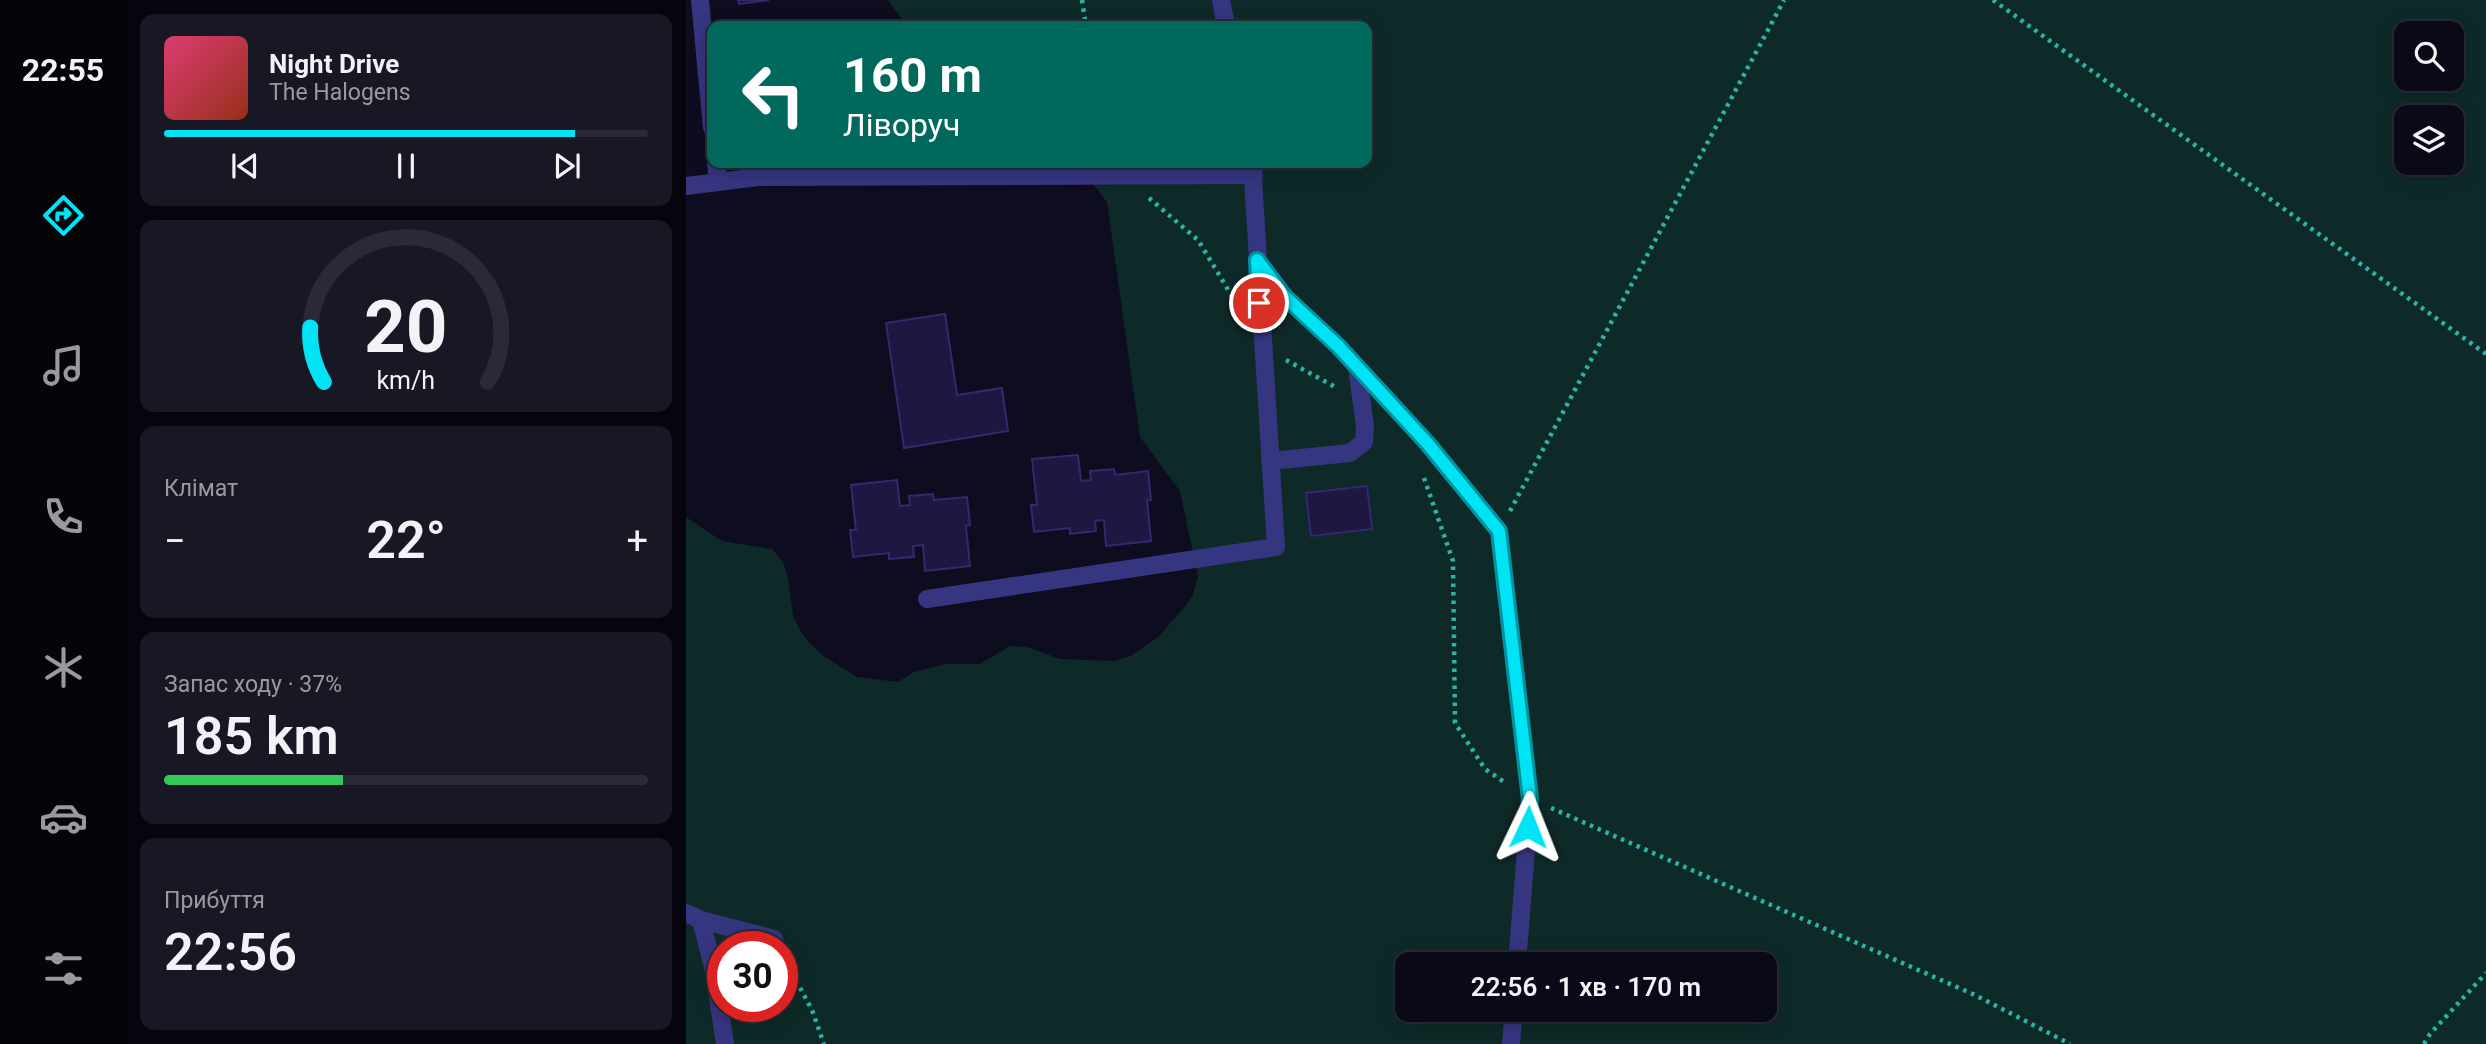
<!DOCTYPE html>
<html lang="uk">
<meta charset="utf-8">
<style>
:root{--surface:#0a0917;--page:#181724;--text:#f1f3f6;--muted:#999aa1;--line:#2a2a36;--accent:#00e3f5}
body{margin:0;font-family:Roboto,sans-serif;background:var(--page);color:var(--text);height:100vh;display:flex;flex-direction:column;font-size:26px;white-space:nowrap}
*{box-sizing:border-box;margin:0}
p{font-size:23px;color:var(--muted)}
.icon{flex:none;width:38px;height:38px;fill:none;stroke:currentColor;stroke-width:2;stroke-linecap:round;stroke-linejoin:round}
.map{position:relative;flex:1;overflow:hidden}
.side{display:flex;flex-direction:column;gap:14px;padding:14px;background:#06050d;width:560px}
.side>*{flex:none}
.hud{position:absolute;left:21px;top:21px;width:665px;height:147px;border-radius:14px;box-shadow:0 4px 18px #0003,0 0 0 2px var(--line);background:#00695c;color:#fff;overflow:hidden}
.fabs{position:absolute;left:1708px;top:21px;display:grid;gap:14px}
.fabs a{display:grid;place-items:center;width:70px;height:70px;border-radius:14px;background:var(--surface);box-shadow:0 4px 18px #0003,0 0 0 2px var(--line);font-size:35px}
.speed{position:absolute;left:21px;top:931px;display:flex;gap:14px;font-size:35px;font-weight:700;text-align:center}
.speed>*{display:grid;place-content:center;width:91px;height:91px;border-radius:50%;background:var(--surface);box-shadow:0 4px 18px #0003,0 0 0 2px var(--line);line-height:1}
.speed .limit{border:10px solid #d22;background:#fff;color:#111}
.pin{position:absolute;display:grid;place-items:center;width:60px;height:60px;color:#fff;margin:-30px;border:4px solid #fff;border-radius:50%;box-shadow:0 2px 7px #0007}
.me{position:absolute;width:77px;margin:-38px;rotate:2deg;stroke-linejoin:round;filter:drop-shadow(0 0 5px #0008)}
.turn{display:flex;align-items:center;gap:24px;height:147px;padding:0 21px;font-size:32px}
.turn .icon{width:91px;height:91px;stroke-width:2.5}
.turn b{display:block;font-size:49px;line-height:60px}
.big{font-size:52px;font-weight:600;line-height:1.1}
.side .tile{flex:1;display:flex;flex-direction:column;justify-content:center;gap:10px;min-width:0;padding:0 24px;border-radius:14px;background:var(--page)}
.side .dial{align-items:center;gap:0}
.dial svg{height:182px;overflow:visible;fill:none;stroke:var(--line);stroke-width:7;stroke-linecap:round;text-anchor:middle}
.dial text{fill:var(--text);stroke:none}
.song{display:flex;align-items:center;gap:21px}
.cover{width:84px;height:84px;border-radius:10px;background:linear-gradient(135deg,hsl(340 70% 55%),hsl(10 70% 35%))}
.played{height:7px;border-radius:4px;background:linear-gradient(90deg,var(--accent) 85%,var(--line) 85%)}
.keys{display:flex;justify-content:space-around;direction:ltr}
.heat{display:flex;justify-content:space-between;align-items:center;font-size:38px;direction:ltr}
.charge{height:10px;border-radius:5px;background:linear-gradient(90deg,#34c759 37%,var(--line) 0)}
.trip{position:absolute;left:709px;top:952px;width:382px;height:70px;border-radius:14px;background:var(--surface);box-shadow:0 4px 18px #0003,0 0 0 2px var(--line);font-weight:600;line-height:70px;text-align:center}
main{display:flex;flex:1;min-height:0}
.tab-bar{display:flex;flex-direction:column;width:126px;justify-content:space-around;align-items:center;background:#040409;color:var(--muted)}
.tab-bar .icon{width:49px;height:49px}
.tab-bar .selected{color:var(--accent)}
.tab-bar b{font-size:32px;color:var(--text)}
.map>svg:first-child{display:block}
.green{fill:#0e2a28;fill-rule:evenodd}
.building{fill:#1e1741;stroke:#34286e;stroke-width:2}
.lines{fill:none;stroke-linecap:round;stroke-linejoin:round}
.path{stroke:#29b4a8;stroke-width:4.5;stroke-dasharray:3.5 5;stroke-linecap:butt}
.minor{stroke:#363580;stroke-width:18}
.route-casing{stroke:#00949f;stroke-width:18}
.route{stroke:#00e3f5;stroke-width:12}
</style>
<main>
<nav class="tab-bar">
<b>22:55</b>
<svg class="icon selected" aria-label="directions" viewBox="0 0 24 24"><path d="M12 3l9 9-9 9-9-9zM9 14v-3h6M13 9l2 2-2 2"/></svg>
<svg class="icon" aria-label="music" viewBox="0 0 24 24"><path d="M9 18V5l10-2v13"/><circle cx="6" cy="18" r="3"/><circle cx="16" cy="16" r="3"/></svg>
<svg class="icon" aria-label="phone" viewBox="0 0 24 24"><path d="M5 4h4l2 5-3 2q2 4 5 5l2-3 5 2v4C11 20 4 13 5 4z"/></svg>
<svg class="icon" aria-label="climate" viewBox="0 0 24 24"><path d="M12 3v18M4 7l16 10M4 17L20 7"/></svg>
<svg class="icon" aria-label="car" viewBox="0 0 24 24"><path d="M5 17H2v-5l4-1 3-4h7l3 4 3 1v5h-3M9 17h6M6 11h13"/><circle cx="7" cy="17" r="2"/><circle cx="17" cy="17" r="2"/></svg>
<svg class="icon" aria-label="filters" viewBox="0 0 24 24"><path d="M4 7h16M4 17h16"/><circle cx="9" cy="7" r="2"/><circle cx="15" cy="17" r="2"/></svg>
</nav>
<section class="side">
<div class="tile">
<div class="song"><i class="cover"></i><div><b>Night Drive</b><p>The Halogens</p></div></div>
<div class="played"></div>
<div class="keys"><svg class="icon" aria-label="previous" viewBox="0 0 24 24"><path d="M18 5L8 12l10 7zM5 5v14"/></svg><svg class="icon" aria-label="pause" viewBox="0 0 24 24"><path d="M8 5v14M16 5v14"/></svg><svg class="icon" aria-label="next" viewBox="0 0 24 24"><path d="M6 5l10 7-10 7zM19 5v14"/></svg></div>
</div>
<div class="tile dial"><svg viewBox="0 0 100 80">
<path d="M14 69A42 42 0 1 1 86 69"/>
<path d="M14 69A42 42 0 0 1 8 45" stroke="#00e3f5"/>
<text x="50" y="56" font-size="32" font-weight="700">20</text>
<text x="50" y="72" font-size="11">km/h</text>
</svg></div>
<div class="tile"><p>Клімат</p>
<div class="heat"><a>−</a><b class="big">22°</b><a>+</a></div>
</div>
<div class="tile"><p>Запас ходу · 37%</p><b class="big">185 km</b><div class="charge"></div></div>
<div class="tile"><p>Прибуття</p><b class="big">22:56</b></div>
</section>
<div class="map">
<svg width="1800" height="1044" viewBox="0 0 1800 1044">
<rect width="100%" height="100%" fill="#0e0c1f"/>
<!-- green -->
<path class="green" d="M 202,0 L 1800,0 L 1800,1044 L 0,1044 L 0,517 L 36,541 L 86,549 L 97,562 L 102,578 L 107,616 L 114,630 L 124,644 L 139,657 L 171,677 L 212,682 L 228,672 L 259,664 L 294,664 L 324,646 L 341,647 L 374,659 L 428,661 L 445,656 L 472,637 L 496,610 L 507,595 L 512,577 L 494,491 L 454,437 L 421,202 L 391,163 L 681,163 L 681,26 L 221,26 ZM 1720,33 L 1766,33 L 1766,79 L 1720,79 ZM 1720,117 L 1766,117 L 1766,163 L 1720,163 ZM 37,947 L 96,947 L 96,1006 L 37,1006 ZM 721,964 L 1078,964 L 1078,1010 L 721,1010 Z"/>
<!-- building -->
<g class="building">
<polygon points="52,0 83,0 53,4"/>
<polygon points="259,314 271,395 316,388 322,431 218,448 200,323"/>
<polygon points="392,455 395,481 405,480 404,471 428,469 429,475 462,471 465,500 461,500 465,541 420,546 418,520 409,521 410,531 384,534 384,528 348,532 345,505 351,505 346,459"/>
<polygon points="211,480 214,506 224,505 223,496 247,494 248,500 281,497 284,525 280,526 284,566 239,571 237,545 227,546 228,557 203,559 203,553 167,557 164,530 170,530 165,485"/>
<polygon points="681,486 686,529 625,536 620,493"/>
</g>
<g class="lines">
<!-- path -->
<g class="path">
<polyline points="396,0 400,26"/>
<polyline points="1307,0 1800,354"/>
<polyline points="463,198 512,240 552,306"/>
<polyline points="600,360 651,388"/>
<polyline points="738,478 767,561 769,723 799,769 821,784"/>
<polyline points="824,511 1098,0"/>
<polyline points="865,808 1289,995 1384,1044"/>
<polyline points="98,958 126,1010 138,1044"/>
<polyline points="1738,1044 1744,1034 1800,973"/>
</g>
<!-- minor -->
<g class="minor">
<polyline points="14,0 26,128"/>
<polyline points="535,0 540,26"/>
<polyline points="30,163 32,182"/>
<polyline points="0,186 72,177 568,175"/>
<polyline points="571,259 598,296 652,346 742,444 813,531 844,799 831,964"/>
<polyline points="584,461 664,453 678,442 679,426 671,368"/>
<polyline points="241,599 590,547 566,163"/>
<polyline points="0,913 15,920 88,939"/>
<polyline points="15,920 28,971 39,1044"/>
<polyline points="825,1044 828,1010"/>
</g>
</g>
<g class="lines">
<defs>
<polyline id="route" points="573,303 571,260 598,296 652,346 742,444 813,531 844,799 842,827"/>
</defs>
<!-- route casing -->
<use href="#route" class="route-casing"/>
<!-- route -->
<use href="#route" class="route"/>
</g>
</svg>
<div class="fabs">
<a><svg class="icon" aria-label="search" viewBox="0 0 24 24"><circle cx="10" cy="10" r="6"/><path d="M15 15l6 6"/></svg></a>
<a><svg class="icon" aria-label="layers" viewBox="0 0 24 24"><path d="M12 4l9 5-9 5-9-5zM3 14l9 5 9-5"/></svg></a>
</div>
<div class="speed"><div class="limit">30</div></div>
<div class="pin" style="left:573px;top:303px;background:#d93025"><svg class="icon" aria-label="arrive" viewBox="0 0 24 24"><path d="M6 21V4h12l-3 4 3 4H6"/></svg></div>
<svg class="me" style="left:842px;top:827px" viewBox="-20 -20 40 40"><path d="M0-17L14 15 0 8-14 15z" fill="#00e3f5" stroke="#fff" stroke-width="4"/></svg>
<div class="trip">22:56 · 1 хв · 170 m</div>
<div class="hud">
<div class="turn"><svg class="icon" aria-label="left" viewBox="0 0 24 24"><path d="M17 20v-9H6M10 6l-5 5 5 5"/></svg><div><b>160 m</b>Ліворуч</div></div>
</div>
</div>
</main>
